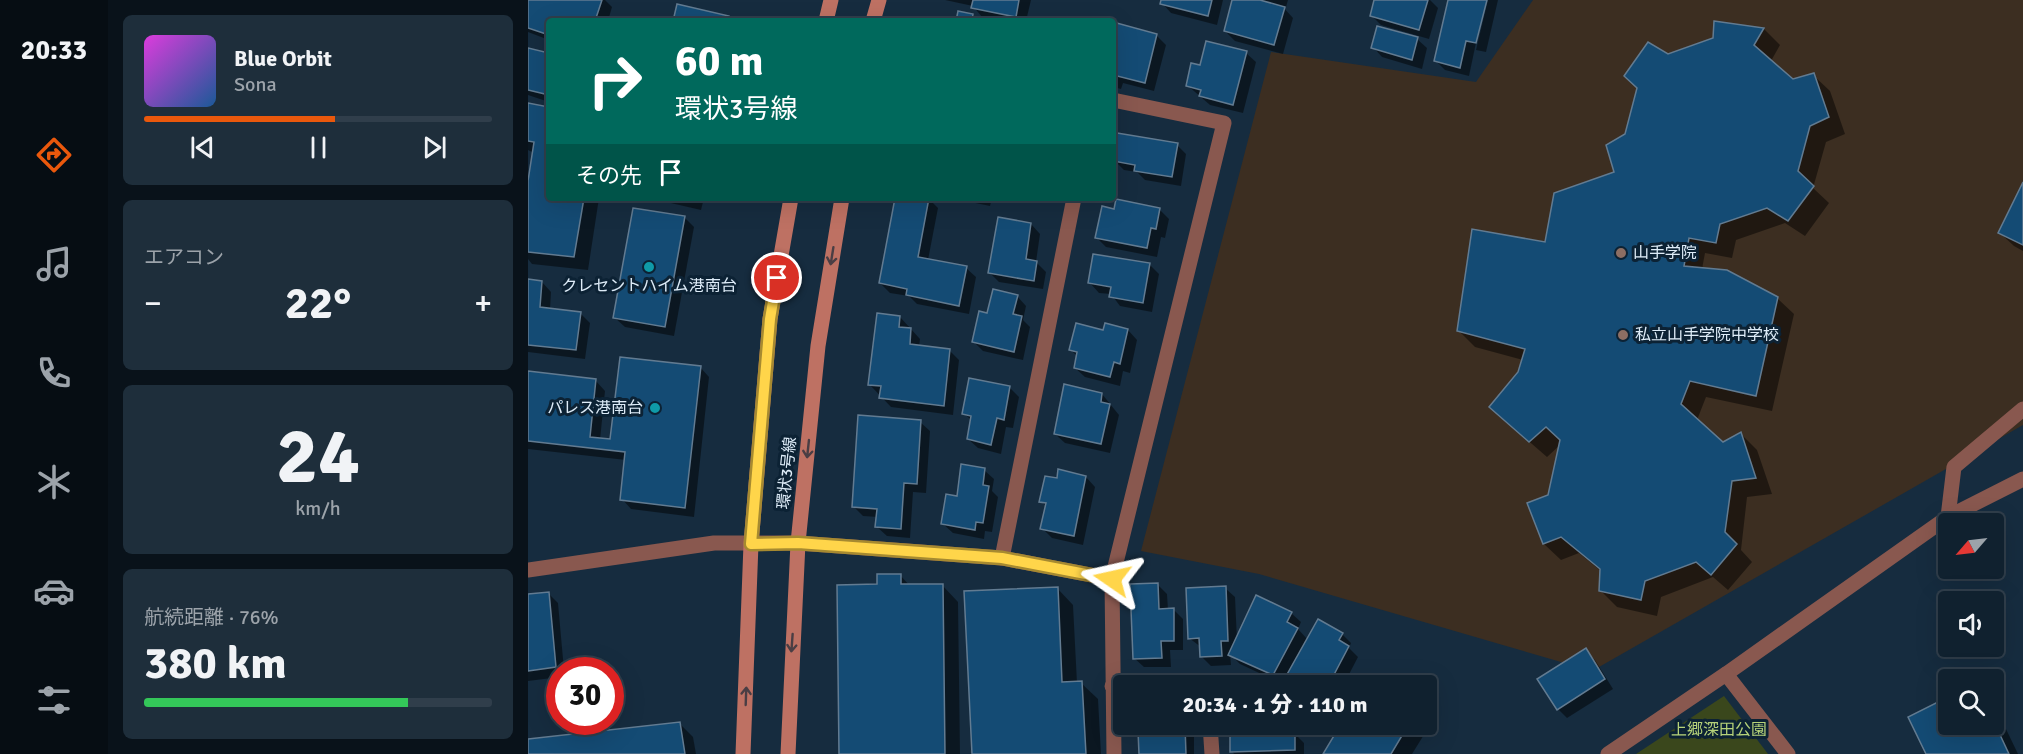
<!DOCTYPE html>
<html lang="ja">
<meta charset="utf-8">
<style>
:root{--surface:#10212f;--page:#1e2e3b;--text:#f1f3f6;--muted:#9ca3aa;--line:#303e4b;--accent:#ea580c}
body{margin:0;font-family:Signika,"Noto Sans JP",sans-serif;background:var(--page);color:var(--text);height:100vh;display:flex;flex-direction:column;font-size:22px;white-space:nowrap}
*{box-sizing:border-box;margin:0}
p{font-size:20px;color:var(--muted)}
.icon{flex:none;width:33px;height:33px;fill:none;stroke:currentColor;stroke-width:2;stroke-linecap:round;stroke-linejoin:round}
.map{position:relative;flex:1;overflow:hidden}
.sheet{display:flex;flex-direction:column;gap:15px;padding:15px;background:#09121a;width:420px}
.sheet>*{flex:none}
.guide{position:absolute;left:18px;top:18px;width:570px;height:183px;border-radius:6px;box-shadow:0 6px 24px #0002,0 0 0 2px var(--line);background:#00695c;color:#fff;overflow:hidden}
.needle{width:39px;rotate:242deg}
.fabs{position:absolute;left:1410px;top:513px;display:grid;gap:12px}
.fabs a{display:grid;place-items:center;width:66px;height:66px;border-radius:6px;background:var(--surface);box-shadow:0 6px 24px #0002,0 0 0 2px var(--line);font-size:30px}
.speed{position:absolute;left:18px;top:657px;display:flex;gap:12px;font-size:30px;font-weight:700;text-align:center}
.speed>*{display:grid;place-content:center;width:78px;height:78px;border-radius:50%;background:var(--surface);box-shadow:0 6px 24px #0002,0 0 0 2px var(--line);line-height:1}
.speed .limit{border:9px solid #d22;background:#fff;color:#111}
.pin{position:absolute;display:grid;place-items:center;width:51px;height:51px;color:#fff;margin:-26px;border:3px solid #fff;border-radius:50%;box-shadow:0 2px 6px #0007}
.me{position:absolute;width:66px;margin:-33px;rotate:281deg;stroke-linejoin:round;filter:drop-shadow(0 0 4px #0008)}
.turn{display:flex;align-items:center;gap:21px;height:126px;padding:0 30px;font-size:27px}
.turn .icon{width:78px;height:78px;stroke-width:2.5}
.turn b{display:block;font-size:42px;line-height:51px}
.then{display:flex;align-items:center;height:57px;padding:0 30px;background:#0003;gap:12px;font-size:22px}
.big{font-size:45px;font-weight:800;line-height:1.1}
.sheet .card{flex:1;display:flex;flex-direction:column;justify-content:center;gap:9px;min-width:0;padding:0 21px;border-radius:9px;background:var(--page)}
.sheet .dial{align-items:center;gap:0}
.dial b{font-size:78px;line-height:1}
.song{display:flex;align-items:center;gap:18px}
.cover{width:72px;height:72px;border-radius:9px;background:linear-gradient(135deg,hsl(300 70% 55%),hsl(210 70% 35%))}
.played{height:6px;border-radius:3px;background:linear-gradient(90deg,var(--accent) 55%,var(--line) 55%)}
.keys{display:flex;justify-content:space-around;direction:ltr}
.heat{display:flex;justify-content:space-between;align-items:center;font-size:33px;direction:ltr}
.charge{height:9px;border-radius:4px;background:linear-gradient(90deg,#34c759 76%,var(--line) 0)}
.trip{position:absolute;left:585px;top:675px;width:324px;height:60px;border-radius:6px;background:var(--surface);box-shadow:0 6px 24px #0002,0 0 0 2px var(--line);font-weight:800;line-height:60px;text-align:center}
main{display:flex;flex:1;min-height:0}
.tabs{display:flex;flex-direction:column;width:108px;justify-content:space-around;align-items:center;background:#060d13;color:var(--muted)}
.tabs .icon{width:42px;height:42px}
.tabs .selected{color:var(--accent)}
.tabs b{font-size:27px;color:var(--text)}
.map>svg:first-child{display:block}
.education{fill:#3c2e21}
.green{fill:#3a471c}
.shadow{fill:#0007}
.building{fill:#144b74;stroke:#627b91;stroke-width:1.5}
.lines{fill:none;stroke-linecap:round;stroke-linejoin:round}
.lane{stroke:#89584f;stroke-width:15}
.street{stroke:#89584f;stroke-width:15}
.secondary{stroke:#be7163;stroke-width:15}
.oneway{stroke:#4a3e44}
.route-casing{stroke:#a68a30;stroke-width:15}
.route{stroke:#ffd54a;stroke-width:10}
.education-dot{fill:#8d6e63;stroke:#0c2234;stroke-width:2}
.culture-dot{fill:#0f9aa8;stroke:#0c2234;stroke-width:2}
.labels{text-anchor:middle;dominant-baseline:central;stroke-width:6;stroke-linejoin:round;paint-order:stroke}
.poi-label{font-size:16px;fill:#deecf8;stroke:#0c2234;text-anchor:start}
.street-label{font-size:16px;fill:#deecf8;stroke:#0c2234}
.park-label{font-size:16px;fill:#b6d279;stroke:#0c2234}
</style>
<main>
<nav class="tabs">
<b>20:33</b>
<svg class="icon selected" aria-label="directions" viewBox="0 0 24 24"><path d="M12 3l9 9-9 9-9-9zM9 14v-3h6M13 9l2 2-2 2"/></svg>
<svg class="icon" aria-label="music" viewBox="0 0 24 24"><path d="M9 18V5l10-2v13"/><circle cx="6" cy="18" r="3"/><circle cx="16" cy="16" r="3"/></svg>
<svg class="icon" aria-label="phone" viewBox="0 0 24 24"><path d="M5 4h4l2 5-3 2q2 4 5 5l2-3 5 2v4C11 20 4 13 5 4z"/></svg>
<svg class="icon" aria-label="climate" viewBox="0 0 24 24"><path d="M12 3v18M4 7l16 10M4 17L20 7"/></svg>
<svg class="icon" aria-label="car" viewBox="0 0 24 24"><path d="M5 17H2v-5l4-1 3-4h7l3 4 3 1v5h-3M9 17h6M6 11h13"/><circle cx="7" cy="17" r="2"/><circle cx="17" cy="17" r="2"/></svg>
<svg class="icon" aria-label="filters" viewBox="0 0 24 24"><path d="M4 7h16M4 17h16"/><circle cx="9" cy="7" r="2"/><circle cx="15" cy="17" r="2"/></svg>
</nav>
<section class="sheet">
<div class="card">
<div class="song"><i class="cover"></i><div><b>Blue Orbit</b><p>Sona</p></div></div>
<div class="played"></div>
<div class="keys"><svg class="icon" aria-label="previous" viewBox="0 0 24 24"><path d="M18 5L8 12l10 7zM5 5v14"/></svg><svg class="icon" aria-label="pause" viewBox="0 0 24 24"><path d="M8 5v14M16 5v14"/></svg><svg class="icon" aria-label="next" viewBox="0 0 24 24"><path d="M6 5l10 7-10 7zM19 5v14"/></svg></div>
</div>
<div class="card"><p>エアコン</p>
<div class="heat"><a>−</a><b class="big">22°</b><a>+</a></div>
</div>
<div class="card dial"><b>24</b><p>km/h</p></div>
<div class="card"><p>航続距離 · 76%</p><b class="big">380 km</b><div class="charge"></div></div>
</section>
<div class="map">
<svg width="1495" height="754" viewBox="0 0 1495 754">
<rect width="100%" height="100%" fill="#162c3f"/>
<!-- education -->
<polygon class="education" points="1005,0 1495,0 1495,425 1064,671 731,574 613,551 743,52 948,82"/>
<!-- green -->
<polygon class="green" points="1196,696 1240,754 1107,754 1108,754"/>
<!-- shadow -->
<g class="shadow">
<polygon points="0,0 77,0 84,7 80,21 21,21 21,40 0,32"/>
<polygon points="417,0 503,0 498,21 474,21 454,17 445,6"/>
<polygon points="634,0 695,0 689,25 643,13 634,3"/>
<polygon points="706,0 760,0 758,7 754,6 765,18 755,54 707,41 697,31"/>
<polygon points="848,0 902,0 910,8 901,39 853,25 843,15"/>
<polygon points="922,0 957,0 941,76 917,70 908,61"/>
<polygon points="960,0 970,0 958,52 948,50"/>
<polygon points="1187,23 1236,29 1252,45 1243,61 1265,81 1285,75 1302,91 1317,134 1298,142 1285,188 1301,203 1277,236 1257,223 1208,240 1204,258 1177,253 1174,269 1249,298 1266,314 1244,411 1178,397 1169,420 1195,443 1213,434 1229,450 1244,494 1219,497 1213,550 1224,562 1200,590 1185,577 1133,597 1129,616 1089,607 1073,591 1074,572 1051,553 1033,560 1016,544 1001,504 1022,497 1032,445 1019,457 980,423 995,360 947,347 930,330 1088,173 1098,135 1139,55 1186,39"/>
<polygon points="585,24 628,35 638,45 626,91 595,83 593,89 585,87"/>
<polygon points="889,39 899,48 894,69 854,57 845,47"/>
<polygon points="718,53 728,62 715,113 682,105 659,85 673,67"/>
<polygon points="0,54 21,54 21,102 0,95"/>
<polygon points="0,105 21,108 21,198 71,198 60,270 4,264 0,259 0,191 6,153 0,150"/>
<polygon points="649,145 658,154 653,186 617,180 609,172 596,170 586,160"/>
<polygon points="1495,185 1495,251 1486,246 1472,233"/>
<polygon points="121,198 176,198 173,210"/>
<polygon points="368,198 401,199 410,208 400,260 438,268 448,277 441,314 389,304 381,296 362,293 352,283"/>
<polygon points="423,198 464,198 462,206"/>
<polygon points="631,209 641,219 637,238 633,237 629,257 578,247 569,238 588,210"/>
<polygon points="156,217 166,227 146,336 97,327 87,318"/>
<polygon points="503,224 512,234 508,262 518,272 515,289 471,282 462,273"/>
<polygon points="621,264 631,274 624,312 592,306 583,294 571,293 562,283"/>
<polygon points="0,280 14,282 23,292 22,310 53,314 62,323 57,359 0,352"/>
<polygon points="489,296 498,306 495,320 502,327 495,360 455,351 446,342"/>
<polygon points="372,317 392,339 391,347 421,350 431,360 425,415 363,407 342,385"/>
<polygon points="600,330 609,340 602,373 595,371 592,386 557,377 547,368 550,357 543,350 576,332"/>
<polygon points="172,367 181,377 166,517 103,509 94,499 98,460 0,449 0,373 68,381 77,391 72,440 84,441"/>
<polygon points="482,388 491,397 485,428 478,427 473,454 450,448 440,439 444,421 436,413"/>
<polygon points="574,394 591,415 582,453 537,443 527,434"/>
<polygon points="392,422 402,431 398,493 385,492 382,538 359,536 349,527 350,517 335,516 325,506"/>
<polygon points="456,470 466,479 464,491 470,497 464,532 457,531 456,539 425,533 415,524 430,497"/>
<polygon points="558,477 567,487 555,545 524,538 514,528 519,507 513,501 530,480"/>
<polygon points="372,575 382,586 414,585 430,602 432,754 312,754 350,586"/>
<polygon points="630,585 639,594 640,610 645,609 655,619 655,650 642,650 643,667 616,667 606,658"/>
<polygon points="529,588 545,605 549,683 553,683 570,699 573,754 446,754"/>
<polygon points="697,588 707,597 709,640 763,613 773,622 770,629 780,640 814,634 823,643 821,648 830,657 815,686 767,686 758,677 755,684 712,664 702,654 703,665 683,666 673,656 673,647 661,638"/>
<polygon points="20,593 30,603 36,670 32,670 32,677 0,681 0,595"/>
<polygon points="1057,650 1067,660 1085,689 1039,718 1030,709"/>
<polygon points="1420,698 1420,724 1466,724 1466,704 1490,754 1400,754 1382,717"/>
<polygon points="898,709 907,717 884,754 797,754 815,724 898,724"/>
<polygon points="152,724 165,737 168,754 1,754 0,741"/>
<polygon points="620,724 657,724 666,736 666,754 613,754"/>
<polygon points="703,724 767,724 767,734 776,743 776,754 706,754 704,751"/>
</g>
<!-- building -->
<g class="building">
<polygon points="0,0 74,0 67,21 21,21 18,34 0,28"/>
<polygon points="445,0 491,0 488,17 443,8"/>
<polygon points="633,0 684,0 680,16 632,4"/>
<polygon points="704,0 732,0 757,7 746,45 696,31"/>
<polygon points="846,0 900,0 891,30 842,16"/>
<polygon points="920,0 959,0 948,43 938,41 932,68 906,61"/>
<polygon points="149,4 201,16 200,21 145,21"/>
<polygon points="430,11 445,14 444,20 447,21 428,21"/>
<polygon points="1186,21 1236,28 1226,45 1265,79 1286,73 1301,117 1282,126 1270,171 1286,186 1260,221 1239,208 1192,224 1188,243 1161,238 1156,266 1199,270 1250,297 1228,396 1162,381 1153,404 1195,442 1213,432 1228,478 1204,481 1197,532 1209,544 1183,575 1168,562 1117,581 1113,600 1071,591 1072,569 1033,537 1015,544 999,503 1020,495 1032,440 1018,427 1001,442 961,407 990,372 997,349 929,331 944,229 1017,242 1026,193 1086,172 1078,145 1097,134 1109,88 1096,76 1120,42 1140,54 1185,38"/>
<polygon points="585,22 629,34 617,83 585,75"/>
<polygon points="849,26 890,37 884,60 843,48"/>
<polygon points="678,41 719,51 705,105 671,96 673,90 658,86 663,63 672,65"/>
<polygon points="0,48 21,53 21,95 0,90"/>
<polygon points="0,103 21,107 21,198 56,198 46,257 0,252 0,181 6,142 0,141"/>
<polygon points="589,133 650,143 644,177 606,171 607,165 585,161"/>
<polygon points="1495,182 1495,245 1470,233"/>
<polygon points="367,198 401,198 390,257 439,266 431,306 378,295 379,289 351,283"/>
<polygon points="588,199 632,208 628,229 623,228 619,248 567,238 574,206 586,209"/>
<polygon points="105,208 157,216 137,327 85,318"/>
<polygon points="470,217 503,223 498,259 509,261 506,281 460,273"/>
<polygon points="565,254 622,263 615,303 581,297 583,287 560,283"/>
<polygon points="0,279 14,281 12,307 53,312 48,350 0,345"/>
<polygon points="465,289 490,295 485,314 494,316 486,352 444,342 451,311 459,313"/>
<polygon points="349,313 372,316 371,327 383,328 382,344 422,349 416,406 351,398 353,386 340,385"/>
<polygon points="548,323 575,330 577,323 600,329 592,364 586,362 582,377 546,368 549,352 541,350"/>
<polygon points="92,357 173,366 157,508 92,500 97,452 0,441 0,371 68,379 62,437 82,439"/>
<polygon points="441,378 482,386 476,420 469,418 463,445 439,439 443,416 434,414"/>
<polygon points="536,384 574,393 573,402 582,404 573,444 526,434"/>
<polygon points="330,415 393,420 389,484 376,483 373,529 347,527 349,509 324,507"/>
<polygon points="433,464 457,468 455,485 461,486 455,523 448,522 447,530 413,524 418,494 429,496"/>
<polygon points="530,469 558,476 546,536 512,529 518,503 511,502 517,476 529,478"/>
<polygon points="349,574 373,574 373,584 415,584 417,754 311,754 309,585 349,584"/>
<polygon points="630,583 631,609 646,608 646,641 633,641 634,658 605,659 602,584"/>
<polygon points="698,586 700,641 693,641 694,656 672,657 671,638 660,639 658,588"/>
<polygon points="530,587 534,682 554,681 558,754 444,754 436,591"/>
<polygon points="21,592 28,667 0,671 0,594"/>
<polygon points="728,595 764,612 759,622 770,628 745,675 700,655"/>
<polygon points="790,619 815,633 811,640 821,646 800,686 770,686 757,678"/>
<polygon points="1058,648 1077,679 1029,710 1009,679"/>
<polygon points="1420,697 1420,724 1466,724 1466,722 1481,754 1398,754 1380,717"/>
<polygon points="152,722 157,754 0,754 0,739"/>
<polygon points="619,724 657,725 658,754 611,754 610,731 619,730"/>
<polygon points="702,724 758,724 758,732 767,732 767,750 702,752"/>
<polygon points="813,724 881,724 863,754 795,754"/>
</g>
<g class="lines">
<!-- lane -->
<g class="lane">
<polyline points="1420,517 1426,467 1495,409"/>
<polyline points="1198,674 1420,517 1495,479"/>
</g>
<!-- street -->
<g class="street">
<polyline points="474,558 546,198"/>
<polyline points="0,570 186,543 270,543 474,558 584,579 586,754"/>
<polyline points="584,579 696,123 585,100"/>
<polyline points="584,686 680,682 681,686"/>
<polyline points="682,724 684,754"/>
<polyline points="1080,754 1198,674 1260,754"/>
</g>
<!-- secondary -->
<g class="secondary">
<polyline points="298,21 303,0"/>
<polyline points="345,21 351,0"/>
<polyline points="215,754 223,544 242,319 263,198"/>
<polyline points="260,754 270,543 290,346 314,198"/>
</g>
</g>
<!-- one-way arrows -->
<defs><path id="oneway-shaft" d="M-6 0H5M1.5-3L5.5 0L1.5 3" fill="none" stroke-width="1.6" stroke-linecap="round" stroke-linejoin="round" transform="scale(1.5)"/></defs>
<g class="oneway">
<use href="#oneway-shaft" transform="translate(304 256) rotate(99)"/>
<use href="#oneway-shaft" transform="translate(280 449) rotate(96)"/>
<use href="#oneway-shaft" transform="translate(264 643) rotate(94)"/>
<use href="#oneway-shaft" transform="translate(218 696) rotate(-88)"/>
</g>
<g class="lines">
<defs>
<polyline id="route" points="249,278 242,319 223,544 270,543 474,558 584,579"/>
</defs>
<!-- route casing -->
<use href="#route" class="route-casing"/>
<!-- route -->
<use href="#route" class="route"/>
</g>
<!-- markers -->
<g class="education-dot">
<circle cx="1093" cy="253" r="6"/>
<circle cx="1095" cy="335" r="6"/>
</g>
<g class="culture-dot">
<circle cx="121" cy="267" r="6"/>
<circle cx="127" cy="408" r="6"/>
</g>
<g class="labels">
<!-- poi labels -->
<g class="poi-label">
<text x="1105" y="253">山手学院</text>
<text x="121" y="286" text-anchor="middle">クレセントハイム港南台</text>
<text x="1107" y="335">私立山手学院中学校</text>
<text x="115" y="408" text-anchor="end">パレス港南台</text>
</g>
<!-- street labels -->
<g class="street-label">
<text transform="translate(259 473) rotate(-84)">環状3号線</text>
</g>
<!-- park labels -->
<g class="park-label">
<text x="1191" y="730">上郷深田公園</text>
</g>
</g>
</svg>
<div class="fabs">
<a><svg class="needle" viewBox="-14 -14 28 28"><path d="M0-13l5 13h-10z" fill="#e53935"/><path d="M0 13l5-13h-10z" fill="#9ca3aa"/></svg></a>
<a><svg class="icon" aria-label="sound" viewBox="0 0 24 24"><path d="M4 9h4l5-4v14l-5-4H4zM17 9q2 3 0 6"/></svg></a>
<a><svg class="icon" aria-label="search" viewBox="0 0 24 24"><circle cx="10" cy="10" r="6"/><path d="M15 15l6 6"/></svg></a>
</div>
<div class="speed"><div class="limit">30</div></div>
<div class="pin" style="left:249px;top:278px;background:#d93025"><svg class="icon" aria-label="arrive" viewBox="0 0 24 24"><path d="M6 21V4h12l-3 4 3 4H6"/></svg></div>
<svg class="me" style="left:584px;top:579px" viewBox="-20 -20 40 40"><path d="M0-17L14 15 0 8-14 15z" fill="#ffd54a" stroke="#fff" stroke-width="4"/></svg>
<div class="trip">20:34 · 1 分 · 110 m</div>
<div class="guide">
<div class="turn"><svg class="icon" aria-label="right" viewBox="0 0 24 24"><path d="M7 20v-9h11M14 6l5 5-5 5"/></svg><div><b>60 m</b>環状3号線</div></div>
<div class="then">その先<svg class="icon" aria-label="arrive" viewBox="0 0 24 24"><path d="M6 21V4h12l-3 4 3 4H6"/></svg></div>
</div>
</div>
</main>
